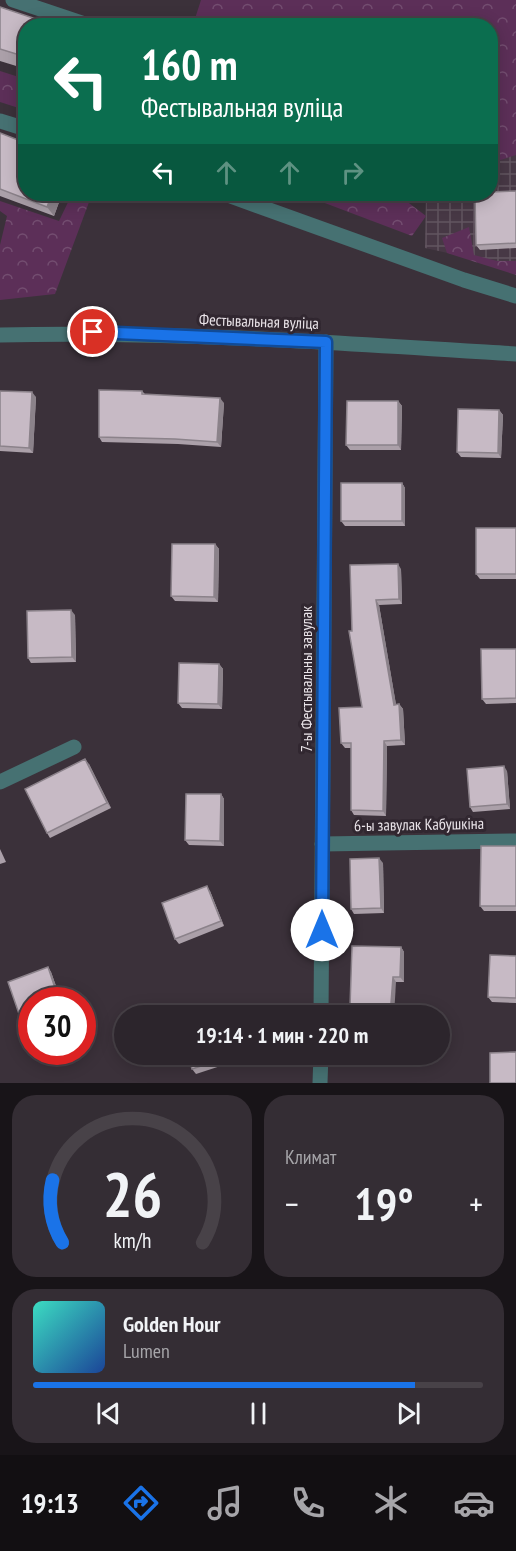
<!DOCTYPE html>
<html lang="ru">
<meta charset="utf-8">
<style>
:root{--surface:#2c252c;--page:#342d34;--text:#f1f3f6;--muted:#a6a5a9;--line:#484248;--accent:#1a73e8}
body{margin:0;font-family:"PT Sans Narrow",sans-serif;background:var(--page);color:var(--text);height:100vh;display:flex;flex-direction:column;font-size:22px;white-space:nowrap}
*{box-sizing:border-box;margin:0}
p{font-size:20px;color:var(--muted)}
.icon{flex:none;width:33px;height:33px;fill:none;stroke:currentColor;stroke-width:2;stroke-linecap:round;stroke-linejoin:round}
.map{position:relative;height:1083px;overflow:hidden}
.sheet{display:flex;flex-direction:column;gap:12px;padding:12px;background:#181418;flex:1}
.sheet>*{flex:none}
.guide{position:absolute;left:18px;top:18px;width:480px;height:183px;border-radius:24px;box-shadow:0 3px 15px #0003,0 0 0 2px var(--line);background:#0b6e4f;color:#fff;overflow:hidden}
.speed{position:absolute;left:18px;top:987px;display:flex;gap:12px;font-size:30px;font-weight:700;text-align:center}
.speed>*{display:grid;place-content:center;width:78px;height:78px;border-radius:50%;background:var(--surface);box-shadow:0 3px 15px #0003,0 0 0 2px var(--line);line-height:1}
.speed .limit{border:9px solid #d22;background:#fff;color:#111}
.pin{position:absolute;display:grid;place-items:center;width:51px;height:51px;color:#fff;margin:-26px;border:3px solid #fff;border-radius:50%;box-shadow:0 2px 6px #0007}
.me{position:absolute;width:66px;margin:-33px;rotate:0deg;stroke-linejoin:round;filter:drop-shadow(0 0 4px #0008)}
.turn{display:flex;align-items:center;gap:21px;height:126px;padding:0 24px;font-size:27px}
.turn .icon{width:78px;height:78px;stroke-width:2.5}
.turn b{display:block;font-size:42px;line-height:51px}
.lanes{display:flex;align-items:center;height:57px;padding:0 24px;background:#0003;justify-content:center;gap:30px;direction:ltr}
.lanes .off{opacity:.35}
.big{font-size:45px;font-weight:600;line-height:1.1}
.sheet .tile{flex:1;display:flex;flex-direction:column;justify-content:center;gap:9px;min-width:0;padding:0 21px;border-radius:24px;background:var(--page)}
.sheet .dial{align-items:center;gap:0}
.dial svg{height:156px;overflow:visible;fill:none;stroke:var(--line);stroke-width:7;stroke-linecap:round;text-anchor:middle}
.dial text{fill:var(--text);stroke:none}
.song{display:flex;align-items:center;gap:18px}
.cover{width:72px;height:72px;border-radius:9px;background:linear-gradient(135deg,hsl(170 70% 55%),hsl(220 70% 35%))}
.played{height:6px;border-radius:3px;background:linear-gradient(90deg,var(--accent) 85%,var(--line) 85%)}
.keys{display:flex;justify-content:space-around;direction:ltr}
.heat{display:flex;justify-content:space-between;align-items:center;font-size:33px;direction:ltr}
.sheet .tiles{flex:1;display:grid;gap:12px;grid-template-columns:1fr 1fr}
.tile:last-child{grid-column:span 2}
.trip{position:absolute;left:114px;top:1005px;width:336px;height:60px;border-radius:30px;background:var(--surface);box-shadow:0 3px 15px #0003,0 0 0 2px var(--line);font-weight:600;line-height:60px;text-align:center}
.tab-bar{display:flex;height:96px;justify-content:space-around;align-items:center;background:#120f12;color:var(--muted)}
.tab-bar .icon{width:42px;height:42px}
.tab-bar .active{color:var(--accent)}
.tab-bar b{font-size:27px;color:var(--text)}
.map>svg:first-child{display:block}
.industrial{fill:url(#industrial-grid)}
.forest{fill:url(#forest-crowns)}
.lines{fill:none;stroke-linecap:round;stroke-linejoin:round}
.minor{stroke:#467172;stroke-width:15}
.wall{fill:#aba0a9}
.shaded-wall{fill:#8b828a}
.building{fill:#c7bac5;stroke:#8b828a;stroke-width:1.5}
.route-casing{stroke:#114b97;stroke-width:15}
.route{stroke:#1a73e8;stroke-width:10}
.labels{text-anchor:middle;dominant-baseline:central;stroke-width:6;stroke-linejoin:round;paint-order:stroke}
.street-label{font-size:16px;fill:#e9e3e8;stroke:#312730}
</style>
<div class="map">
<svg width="516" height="1083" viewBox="0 0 516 1083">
<defs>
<pattern id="industrial-grid" width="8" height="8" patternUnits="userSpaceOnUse" patternTransform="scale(1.5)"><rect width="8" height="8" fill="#473845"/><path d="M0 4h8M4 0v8" fill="none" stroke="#625560"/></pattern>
<pattern id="forest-crowns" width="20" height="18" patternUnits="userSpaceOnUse" patternTransform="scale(1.5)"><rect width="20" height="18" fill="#5c2f58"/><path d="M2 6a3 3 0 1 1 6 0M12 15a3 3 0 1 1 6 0" fill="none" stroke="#734d70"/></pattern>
</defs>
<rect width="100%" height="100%" fill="#3b313a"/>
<!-- industrial -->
<polygon class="industrial" points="516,0 516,268 425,248 426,194 490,194 490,26"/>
<!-- forest -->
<g class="forest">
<polygon points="201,0 516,0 516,155 491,163 490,26 193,25"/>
<polygon points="0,71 25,79 25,110 0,102"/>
<polygon points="72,194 92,194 55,294 0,300 0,245 7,216 0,211 0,201 59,221"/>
<polygon points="301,194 397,194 426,216 412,236"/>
<polygon points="469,227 474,255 497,261 516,261 516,275 447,253 442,238"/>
</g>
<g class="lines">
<!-- minor -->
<g class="minor">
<polyline points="13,0 91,26"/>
<polyline points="0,121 26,129"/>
<polyline points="225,194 464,280 516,296"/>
<path d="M 0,335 C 172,331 344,343 516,354"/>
<polyline points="0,782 74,747"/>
<polyline points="322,844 516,841"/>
<polyline points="321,1016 326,342"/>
<polyline points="320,1083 321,1054"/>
</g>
</g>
<!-- wall -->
<g class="wall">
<polygon points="0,7 26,26 26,69 0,61"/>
<polygon points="0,133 62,194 54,216 0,196"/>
<polygon points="516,191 516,248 480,250 476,245"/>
<polygon points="0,391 36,397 33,453 0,451"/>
<polygon points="142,391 145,394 224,403 221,447 178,444 102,442 99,437"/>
<polygon points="398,401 402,406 401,450 350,450 346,445"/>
<polygon points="499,410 503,415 501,458 461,457 457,452"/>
<polygon points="402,483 405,488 405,526 345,526 341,521"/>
<polygon points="516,528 516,579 480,579 476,574"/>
<polygon points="215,544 219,549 218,602 175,601 171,596"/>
<polygon points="401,569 402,604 379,605 396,705 399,704 403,709 405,745 387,746 386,816 354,815 351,810 351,748 345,748 341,743 362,707 352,631"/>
<polygon points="75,615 76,662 31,663 28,658"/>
<polygon points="516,649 516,703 486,704 482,699"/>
<polygon points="219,664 223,669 222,709 182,708 178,703"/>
<polygon points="89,764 111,808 50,838 47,833"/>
<polygon points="507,771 510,809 473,812 470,807"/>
<polygon points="221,794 224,799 224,846 189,845 185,840"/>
<polygon points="516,846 516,911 484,911 480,906"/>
<polygon points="0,849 6,862 0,864"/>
<polygon points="383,863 384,913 354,914 351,909"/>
<polygon points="210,891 224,926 179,944 175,939"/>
<polygon points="401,947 404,952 404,982 396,982 350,1007"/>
<polygon points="516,956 516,1003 492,1002 488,997"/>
<polygon points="48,967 51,972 61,1000 32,1000 32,1038 29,1039 26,1034 8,982"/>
<polygon points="188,1054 244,1054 245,1058 196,1074 192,1069"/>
</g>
<!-- shaded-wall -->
<g class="shaded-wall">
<polygon points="52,194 62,194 54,216 47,207"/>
<polygon points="32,392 36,397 33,453 29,448"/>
<polygon points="220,398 224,403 221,447 217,442"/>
<polygon points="398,401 402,406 401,450 398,445"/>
<polygon points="499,410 503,415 501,458 498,453"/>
<polygon points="402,483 405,488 405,526 402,521"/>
<polygon points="215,544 219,549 218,602 214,597"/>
<polygon points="398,564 401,569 402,604 399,599"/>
<polygon points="376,600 379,605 397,710 394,705"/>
<polygon points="71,610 75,615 76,662 72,657"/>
<polygon points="219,664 223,669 222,709 218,704"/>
<polygon points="399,704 403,709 405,745 401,740"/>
<polygon points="384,741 387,746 386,816 383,811"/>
<polygon points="85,759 89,764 111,808 107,803"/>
<polygon points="504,766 507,771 510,809 507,804"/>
<polygon points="221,794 224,799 224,846 220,841"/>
<polygon points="379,858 383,863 384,913 381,908"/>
<polygon points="207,886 210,891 224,926 221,921"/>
<polygon points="401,947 404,952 404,982 400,977"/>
<polygon points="48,967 51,972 61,1000 59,1000"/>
<polygon points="393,977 396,982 394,1016 390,1016"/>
</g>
<!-- building -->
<g class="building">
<polygon points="0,7 57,26 26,26 26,57 0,49"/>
<polygon points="0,133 26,143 26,194 52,194 47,207 0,189"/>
<polygon points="516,191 516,243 476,245 475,194 490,194 490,192"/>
<polygon points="99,390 142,391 142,394 220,398 217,442 175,439 99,437"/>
<polygon points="0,391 32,392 29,448 0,446"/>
<polygon points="347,401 398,401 398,445 346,445"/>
<polygon points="458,409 499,410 498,453 457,452"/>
<rect x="341" y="483" width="61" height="38"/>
<rect x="476" y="528" width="40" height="46"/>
<polygon points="172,544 215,544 214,597 171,596"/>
<polygon points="398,564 399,599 376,600 394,705 399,704 401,740 384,741 383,811 351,810 351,743 341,743 339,708 362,707 349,631 352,631 350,565"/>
<polygon points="71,610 72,657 28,658 27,611"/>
<polygon points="481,649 516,649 516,698 482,699"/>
<polygon points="179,663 219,664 218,704 178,703"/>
<polygon points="85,759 107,803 47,833 25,789"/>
<polygon points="504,766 507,804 470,807 467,769"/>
<polygon points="186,794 221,794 220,841 185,840"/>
<polygon points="481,846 516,846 516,906 480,906"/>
<polygon points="379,858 381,908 351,909 350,859"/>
<polygon points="207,886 221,921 175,939 162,903"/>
<polygon points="352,946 401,947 400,977 393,977 390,1016 344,1016 345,1006 350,1007"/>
<polygon points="490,955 516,956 516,998 488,997"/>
<polygon points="48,967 59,1000 32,1000 32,1032 26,1034 8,982"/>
<polygon points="228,1011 229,1016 212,1016"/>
<polygon points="516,1052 516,1083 490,1083 490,1053"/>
<polygon points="188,1054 238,1054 192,1069"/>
</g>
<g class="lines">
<defs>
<polyline id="route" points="93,332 326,342 322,930"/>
</defs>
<!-- route casing -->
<use href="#route" class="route-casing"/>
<!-- route -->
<use href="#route" class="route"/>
</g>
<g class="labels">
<!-- street labels -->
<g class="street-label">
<text transform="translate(259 321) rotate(2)">Фестывальная вуліца</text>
<text transform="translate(306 679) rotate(-90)">7-ы Фестывальны завулак</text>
<text transform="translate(419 824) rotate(-1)">6-ы завулак Кабушкіна</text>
</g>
</g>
</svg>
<div class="speed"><div class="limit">30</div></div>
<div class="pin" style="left:93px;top:332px;background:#d93025"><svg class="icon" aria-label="arrive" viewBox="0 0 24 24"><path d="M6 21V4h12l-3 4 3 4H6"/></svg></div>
<svg class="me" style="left:322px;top:930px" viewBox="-20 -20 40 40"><circle r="19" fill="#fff"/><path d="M0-13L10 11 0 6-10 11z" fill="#1a73e8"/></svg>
<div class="trip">19:14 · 1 мин · 220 m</div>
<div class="guide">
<div class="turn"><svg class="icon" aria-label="left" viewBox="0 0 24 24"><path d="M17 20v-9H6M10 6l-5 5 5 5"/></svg><div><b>160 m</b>Фестывальная вуліца</div></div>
<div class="lanes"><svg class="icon" aria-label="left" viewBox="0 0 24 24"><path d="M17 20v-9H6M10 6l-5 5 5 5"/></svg><svg class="icon off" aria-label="ahead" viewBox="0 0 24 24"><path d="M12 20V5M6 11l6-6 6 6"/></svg><svg class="icon off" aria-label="ahead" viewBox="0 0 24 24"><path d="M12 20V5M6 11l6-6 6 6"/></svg><svg class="icon off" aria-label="right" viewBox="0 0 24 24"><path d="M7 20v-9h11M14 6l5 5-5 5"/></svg></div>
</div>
</div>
<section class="sheet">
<div class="tiles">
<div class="tile dial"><svg viewBox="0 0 100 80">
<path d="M14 69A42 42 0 1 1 86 69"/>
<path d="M14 69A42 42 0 0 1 9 37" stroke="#1a73e8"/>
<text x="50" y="56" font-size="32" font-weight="700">26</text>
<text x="50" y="72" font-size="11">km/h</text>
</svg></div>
<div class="tile"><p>Климат</p>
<div class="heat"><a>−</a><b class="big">19°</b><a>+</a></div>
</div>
<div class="tile">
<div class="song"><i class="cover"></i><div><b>Golden Hour</b><p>Lumen</p></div></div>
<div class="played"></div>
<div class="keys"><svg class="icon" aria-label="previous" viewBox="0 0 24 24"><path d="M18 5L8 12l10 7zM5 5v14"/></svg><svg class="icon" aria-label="pause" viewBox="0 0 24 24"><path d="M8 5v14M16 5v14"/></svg><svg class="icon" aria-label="next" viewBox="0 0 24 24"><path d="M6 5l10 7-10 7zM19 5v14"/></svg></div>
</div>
</div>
</section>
<nav class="tab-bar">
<b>19:13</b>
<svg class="icon active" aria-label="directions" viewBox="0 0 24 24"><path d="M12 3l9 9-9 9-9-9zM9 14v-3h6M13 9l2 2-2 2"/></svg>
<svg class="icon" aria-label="music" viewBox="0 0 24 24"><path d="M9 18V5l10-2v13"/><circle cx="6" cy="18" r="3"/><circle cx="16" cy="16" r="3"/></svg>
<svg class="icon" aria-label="phone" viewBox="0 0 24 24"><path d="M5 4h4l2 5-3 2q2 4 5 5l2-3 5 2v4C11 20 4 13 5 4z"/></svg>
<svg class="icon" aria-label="climate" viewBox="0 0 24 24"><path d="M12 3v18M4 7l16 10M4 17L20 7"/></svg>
<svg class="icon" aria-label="car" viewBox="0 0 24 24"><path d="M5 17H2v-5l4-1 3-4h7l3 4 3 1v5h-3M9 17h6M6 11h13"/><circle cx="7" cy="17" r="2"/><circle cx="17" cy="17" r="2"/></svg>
</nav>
